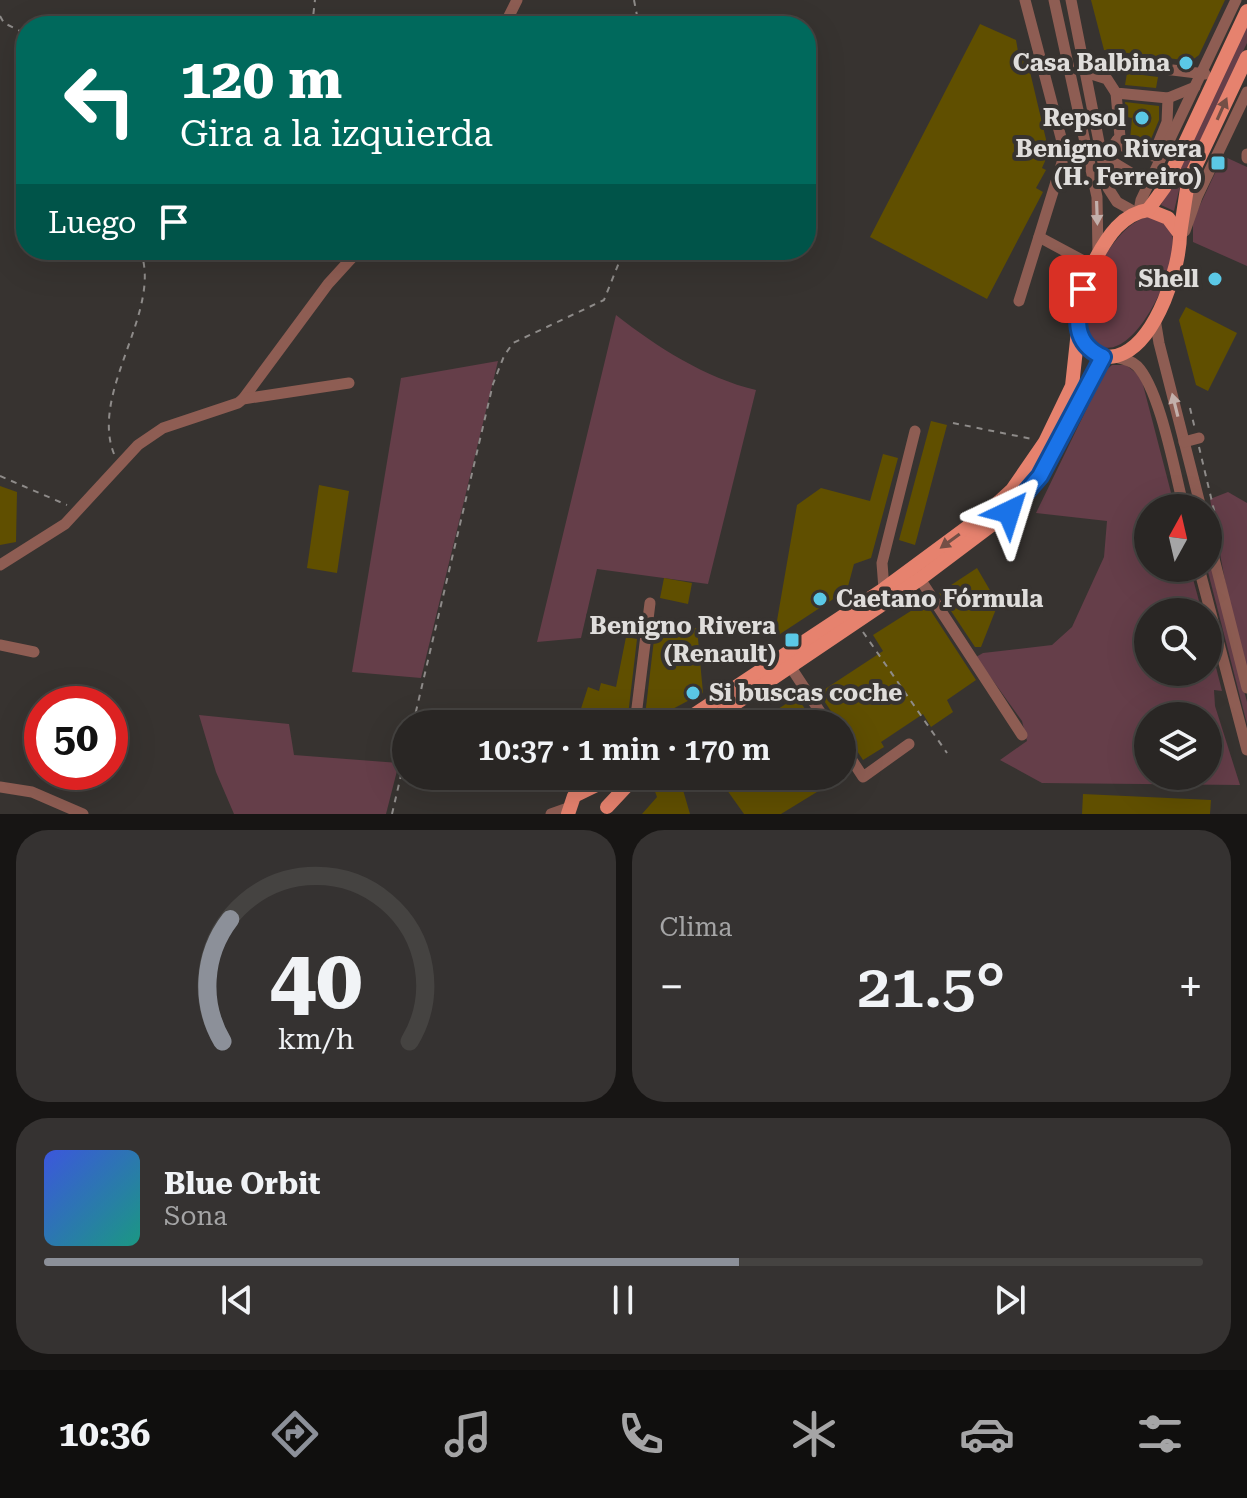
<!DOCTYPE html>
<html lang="es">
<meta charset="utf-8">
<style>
:root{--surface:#292624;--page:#353231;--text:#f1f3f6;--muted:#a5a5a6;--line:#454341;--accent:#8c9099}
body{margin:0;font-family:"Roboto Serif",serif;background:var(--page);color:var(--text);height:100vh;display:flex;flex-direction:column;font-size:30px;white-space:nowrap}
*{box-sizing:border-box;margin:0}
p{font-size:26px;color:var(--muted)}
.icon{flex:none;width:44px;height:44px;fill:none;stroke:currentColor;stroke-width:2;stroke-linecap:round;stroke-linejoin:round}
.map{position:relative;height:814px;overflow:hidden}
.sheet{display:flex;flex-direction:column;gap:16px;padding:16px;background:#171514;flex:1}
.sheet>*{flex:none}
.top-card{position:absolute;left:16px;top:16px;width:800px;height:244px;border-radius:32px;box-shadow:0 8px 32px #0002,0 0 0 2px var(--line);background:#00695c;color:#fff;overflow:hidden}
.needle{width:52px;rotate:8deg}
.buttons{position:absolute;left:1134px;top:494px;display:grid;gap:16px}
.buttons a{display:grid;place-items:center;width:88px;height:88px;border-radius:50%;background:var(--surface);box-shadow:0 8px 32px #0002,0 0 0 2px var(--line);font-size:40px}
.speed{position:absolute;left:24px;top:686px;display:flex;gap:16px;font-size:40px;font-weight:700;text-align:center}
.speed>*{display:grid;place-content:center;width:104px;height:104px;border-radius:50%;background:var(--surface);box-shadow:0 8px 32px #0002,0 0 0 2px var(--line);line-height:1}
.speed .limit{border:12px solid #d22;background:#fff;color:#111}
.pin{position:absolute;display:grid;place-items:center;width:68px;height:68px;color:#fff;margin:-34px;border-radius:16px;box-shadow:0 4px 12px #0006}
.me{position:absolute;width:88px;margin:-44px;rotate:41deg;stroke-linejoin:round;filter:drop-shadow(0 0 6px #0008)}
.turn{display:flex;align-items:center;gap:28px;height:168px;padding:0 32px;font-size:36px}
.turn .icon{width:104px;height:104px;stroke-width:2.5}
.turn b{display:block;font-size:56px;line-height:68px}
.then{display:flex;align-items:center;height:76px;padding:0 32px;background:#0003;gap:16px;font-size:30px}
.big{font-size:60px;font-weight:600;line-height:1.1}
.sheet .card{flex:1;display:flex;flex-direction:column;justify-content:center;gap:12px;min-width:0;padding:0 28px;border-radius:32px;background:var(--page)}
.sheet .dial{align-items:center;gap:0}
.dial svg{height:208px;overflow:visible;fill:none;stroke:var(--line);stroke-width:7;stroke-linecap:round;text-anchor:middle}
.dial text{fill:var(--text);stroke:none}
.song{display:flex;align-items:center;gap:24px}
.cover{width:96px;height:96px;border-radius:12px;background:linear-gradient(135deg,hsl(230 70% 55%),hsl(170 70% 35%))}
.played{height:8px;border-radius:4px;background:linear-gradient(90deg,var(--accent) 60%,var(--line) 60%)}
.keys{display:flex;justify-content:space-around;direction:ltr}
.heat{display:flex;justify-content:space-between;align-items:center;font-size:44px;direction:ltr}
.sheet .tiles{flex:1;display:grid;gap:16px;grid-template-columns:1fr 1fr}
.card:last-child{grid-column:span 2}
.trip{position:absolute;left:392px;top:710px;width:464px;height:80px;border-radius:40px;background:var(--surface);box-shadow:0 8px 32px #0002,0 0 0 2px var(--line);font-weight:600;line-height:80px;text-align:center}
.dock{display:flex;height:128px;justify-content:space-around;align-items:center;background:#100f0e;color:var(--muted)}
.dock .icon{width:56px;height:56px}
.dock .selected{color:var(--accent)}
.dock b{font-size:36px;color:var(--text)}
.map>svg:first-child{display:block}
.green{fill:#653e49;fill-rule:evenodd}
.building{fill:#604f00}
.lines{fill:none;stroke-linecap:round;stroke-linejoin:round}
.path{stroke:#8e8b89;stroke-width:2;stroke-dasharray:6 6;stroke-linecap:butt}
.minor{stroke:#8e5d53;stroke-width:11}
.major{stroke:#e6826e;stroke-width:14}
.oneway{fill:#744f46}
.oneway2{fill:#c3b0ab}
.route-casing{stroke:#114b97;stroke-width:20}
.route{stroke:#1a73e8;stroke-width:14}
.poi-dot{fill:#5bc8e6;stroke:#373330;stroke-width:3}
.labels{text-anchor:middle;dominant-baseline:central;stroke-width:8;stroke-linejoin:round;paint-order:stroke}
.poi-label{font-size:24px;font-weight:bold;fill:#dfdddb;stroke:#373330;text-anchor:end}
</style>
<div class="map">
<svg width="1247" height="814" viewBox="0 0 1247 814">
<rect width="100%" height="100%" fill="#373330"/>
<!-- green -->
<g class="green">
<polygon points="1247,25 1247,43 1182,178 1174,211 1161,205"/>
<polygon points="1223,156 1247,167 1247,266 1193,242 1193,220"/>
<path d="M 1150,217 C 1157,220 1166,222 1170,230 C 1187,259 1125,385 1090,337 C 1069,308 1115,219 1150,217 Z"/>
<path d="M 616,315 C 657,347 705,378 756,390 L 708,584 L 597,569 L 581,638 L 537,642 Z"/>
<polygon points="498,361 421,678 352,672 401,378"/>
<path d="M 1112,365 L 1126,365 L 1141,377 L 1175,508 L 1148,508 L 1148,568 L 1190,568 L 1202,612 L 1148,612 L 1148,672 L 1208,672 L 1208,636 L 1222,691 L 1214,690 L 1215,706 L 1240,785 L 1042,783 L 1000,760 L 1027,741 L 1022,721 L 976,657 L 983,653 L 1052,645 L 1072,627 L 1104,557 L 1107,521 L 1036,513 L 1105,371 ZM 1148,716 L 1208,716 L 1208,776 L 1148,776 Z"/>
<polygon points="1228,492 1247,503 1247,670 1227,592 1210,499"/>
<polygon points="1208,553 1247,702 1247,724 1207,568"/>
<polygon points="199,715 289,724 294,755 399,763 386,814 234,814 216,772"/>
</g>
<!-- building -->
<g class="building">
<polygon points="1091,0 1225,0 1199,55 1191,61 1104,50"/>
<polygon points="980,24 1016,40 1019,57 1026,55 1049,152 1042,168 1046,170 1036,188 1043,192 987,299 870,237"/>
<polygon points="1127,73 1158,77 1156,88 1125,85"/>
<polygon points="1125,102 1159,106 1159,120 1148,146 1130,140 1132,118 1127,117"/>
<polygon points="1186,307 1237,333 1208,391 1196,385 1179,320"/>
<polygon points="931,421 947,425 915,545 899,540"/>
<polygon points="883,454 898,458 871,558 854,564 847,590 774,638 797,505 821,488 870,501"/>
<polygon points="319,485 349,491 337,573 307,568"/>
<polygon points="0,486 17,492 16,542 0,545"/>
<polygon points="977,568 998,604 981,647 975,647 939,593"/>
<polygon points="664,578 692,583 688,604 660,598"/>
<polygon points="925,602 976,680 947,700 953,712 931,727 923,714 881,742 884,747 863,760 819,693 883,651 873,635"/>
<polygon points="697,628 703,693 644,724 655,631"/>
<polygon points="626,637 637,639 627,724 576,724 588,687 599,691 601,683 616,687"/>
<polygon points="797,697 815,724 754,724"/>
<polygon points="679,776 690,814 642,814 657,797 652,783"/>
<polygon points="717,776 843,776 781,814 744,814"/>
<polygon points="1083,794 1211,800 1210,814 1082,814"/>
</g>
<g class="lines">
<!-- path -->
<g class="path">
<polyline points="634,0 639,26"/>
<polyline points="0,16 4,23 26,34"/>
<polyline points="312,26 315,0"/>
<polyline points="1190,408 1195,429"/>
<polyline points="953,423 1032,439"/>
<polyline points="1199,447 1219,531"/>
<path d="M 114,454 C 89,391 164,310 140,250"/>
<polyline points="0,476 67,505"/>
<polyline points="863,632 947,753"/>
<polyline points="413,724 493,384 504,356 513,343 604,300 624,250"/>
<polyline points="392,814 406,754"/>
</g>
<!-- minor -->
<g class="minor">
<polyline points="1054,0 1097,197 1098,254"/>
<polyline points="1071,0 1108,188 1117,202 1135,212"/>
<polyline points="504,26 517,0"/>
<polyline points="1083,59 1205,74"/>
<polyline points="1085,72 1107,79 1116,93 1168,98 1195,87"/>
<polyline points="1117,140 1125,147 1153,156 1167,122 1168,98"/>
<polyline points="1101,152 1110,149 1120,137 1116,93"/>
<polyline points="1247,154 1247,158"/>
<polyline points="1101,155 1149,184"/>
<polyline points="1139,211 1141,200 1236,0"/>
<polyline points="1185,231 1197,197 1247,92"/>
<polyline points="1039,237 1093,266"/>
<polyline points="1019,301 1065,153 1025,0"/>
<polyline points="1155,319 1159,343 1201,508"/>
<path d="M 1115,357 C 1123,359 1131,360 1137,366 C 1160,389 1175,474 1184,508"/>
<polyline points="243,399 328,284 359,250"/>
<polyline points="1184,442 1199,438"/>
<polyline points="1208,535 1247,688"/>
<polyline points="0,565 65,524 138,445 163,428 238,403 243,399 349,383"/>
<polyline points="1199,568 1247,750"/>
<polyline points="920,579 1022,735"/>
<polyline points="884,589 882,563 915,431"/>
<polyline points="0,645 34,652"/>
<polyline points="790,666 828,724"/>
<polyline points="635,724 650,603"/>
<polyline points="842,745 863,777 909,744"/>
<polyline points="0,787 32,792 83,814"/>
<polyline points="551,814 568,808"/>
</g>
<!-- major -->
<g class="major">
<path d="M 1148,210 L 1168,218 L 1180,234 C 1180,268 1157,337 1124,353 C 1114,358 1104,358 1095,353 C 1060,336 1084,283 1096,258 C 1108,236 1122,214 1148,210 Z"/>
<polyline points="1148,210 1164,188 1247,11"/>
<polyline points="1180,234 1188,182 1247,57"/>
<polyline points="680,724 884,589 988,512 1012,490 1045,442 1072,386 1078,331"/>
<polyline points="705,724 920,579 1009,512 1040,476 1103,357"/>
<polyline points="607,807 636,776"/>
<polyline points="568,814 574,796 615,776"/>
</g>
</g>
<!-- one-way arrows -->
<defs><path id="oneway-solid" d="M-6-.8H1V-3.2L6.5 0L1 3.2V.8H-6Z" transform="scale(2)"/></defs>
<g class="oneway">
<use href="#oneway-solid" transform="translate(1222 109) rotate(-66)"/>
<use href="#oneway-solid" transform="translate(950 541) rotate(144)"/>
</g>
<g class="oneway2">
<use href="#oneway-solid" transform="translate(1097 213) rotate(88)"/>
<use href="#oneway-solid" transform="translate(1175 405) rotate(-104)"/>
</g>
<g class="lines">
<defs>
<path id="route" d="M 1009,512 L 1040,476 L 1103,357 C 1072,343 1076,318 1083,289"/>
</defs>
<!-- route casing -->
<use href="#route" class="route-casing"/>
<!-- route -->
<use href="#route" class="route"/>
</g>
<!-- markers -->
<g class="poi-dot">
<circle cx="1186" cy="63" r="8"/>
<circle cx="1142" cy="118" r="8"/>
<rect x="1210" y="155" width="16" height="16" rx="4"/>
<circle cx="1215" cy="279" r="8"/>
<circle cx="820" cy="599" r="8"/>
<rect x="784" y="632" width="16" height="16" rx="4"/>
<circle cx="693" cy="693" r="8"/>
</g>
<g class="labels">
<!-- poi labels -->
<g class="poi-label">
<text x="1170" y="63">Casa Balbina</text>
<text x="1126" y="118">Repsol</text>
<text x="1202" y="149">Benigno Rivera<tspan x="1202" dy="28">(H. Ferreiro)</tspan></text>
<text x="1199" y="279">Shell</text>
<text x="836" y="599" text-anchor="start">Caetano Fórmula</text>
<text x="776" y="626">Benigno Rivera<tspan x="776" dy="28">(Renault)</tspan></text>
<text x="709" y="693" text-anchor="start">Si buscas coche</text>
</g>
</g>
</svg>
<div class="buttons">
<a><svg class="needle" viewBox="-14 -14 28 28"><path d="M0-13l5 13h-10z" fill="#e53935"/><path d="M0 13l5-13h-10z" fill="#a5a5a6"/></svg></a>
<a><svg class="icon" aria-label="search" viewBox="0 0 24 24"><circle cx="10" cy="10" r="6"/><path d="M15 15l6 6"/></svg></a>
<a><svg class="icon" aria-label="layers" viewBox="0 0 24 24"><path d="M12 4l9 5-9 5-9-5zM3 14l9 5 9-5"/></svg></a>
</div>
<div class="speed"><div class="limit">50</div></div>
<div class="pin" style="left:1083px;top:289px;background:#d93025"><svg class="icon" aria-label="arrive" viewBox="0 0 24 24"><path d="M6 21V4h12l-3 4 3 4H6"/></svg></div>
<svg class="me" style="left:1009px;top:512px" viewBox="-20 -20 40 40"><path d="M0-17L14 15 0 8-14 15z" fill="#1a73e8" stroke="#fff" stroke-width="4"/></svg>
<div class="trip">10:37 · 1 min · 170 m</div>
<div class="top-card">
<div class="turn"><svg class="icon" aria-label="left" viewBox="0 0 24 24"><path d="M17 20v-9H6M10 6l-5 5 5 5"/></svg><div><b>120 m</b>Gira a la izquierda</div></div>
<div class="then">Luego<svg class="icon" aria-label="arrive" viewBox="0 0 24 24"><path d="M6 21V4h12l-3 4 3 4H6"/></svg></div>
</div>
</div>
<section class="sheet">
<div class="tiles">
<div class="card dial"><svg viewBox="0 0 100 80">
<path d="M14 69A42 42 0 1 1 86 69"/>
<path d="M14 69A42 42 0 0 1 17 22" stroke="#8c9099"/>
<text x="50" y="56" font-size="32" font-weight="700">40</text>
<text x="50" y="72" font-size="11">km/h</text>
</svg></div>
<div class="card"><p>Clima</p>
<div class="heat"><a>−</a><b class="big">21.5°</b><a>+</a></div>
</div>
<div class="card">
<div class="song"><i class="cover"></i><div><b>Blue Orbit</b><p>Sona</p></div></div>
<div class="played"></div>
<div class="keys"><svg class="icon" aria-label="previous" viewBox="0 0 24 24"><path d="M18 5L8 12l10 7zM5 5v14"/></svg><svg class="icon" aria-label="pause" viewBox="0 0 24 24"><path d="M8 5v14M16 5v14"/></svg><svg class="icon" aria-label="next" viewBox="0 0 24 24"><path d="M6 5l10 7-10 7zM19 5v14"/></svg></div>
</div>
</div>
</section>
<nav class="dock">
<b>10:36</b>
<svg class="icon selected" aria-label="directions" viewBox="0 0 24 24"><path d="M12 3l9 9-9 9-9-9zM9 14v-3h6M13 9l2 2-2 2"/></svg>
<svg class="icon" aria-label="music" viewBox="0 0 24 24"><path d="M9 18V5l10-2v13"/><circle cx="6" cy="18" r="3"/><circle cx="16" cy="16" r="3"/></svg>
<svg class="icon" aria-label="phone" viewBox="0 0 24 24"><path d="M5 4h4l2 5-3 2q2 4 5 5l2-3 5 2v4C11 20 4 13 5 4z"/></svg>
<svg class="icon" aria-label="climate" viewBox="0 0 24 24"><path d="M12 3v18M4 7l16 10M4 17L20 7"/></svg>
<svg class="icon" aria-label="car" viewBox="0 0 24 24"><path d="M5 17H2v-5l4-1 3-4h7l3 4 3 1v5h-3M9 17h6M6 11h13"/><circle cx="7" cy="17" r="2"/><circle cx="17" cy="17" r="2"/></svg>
<svg class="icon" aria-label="filters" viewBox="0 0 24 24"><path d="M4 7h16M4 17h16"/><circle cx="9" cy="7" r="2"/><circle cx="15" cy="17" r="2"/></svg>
</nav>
